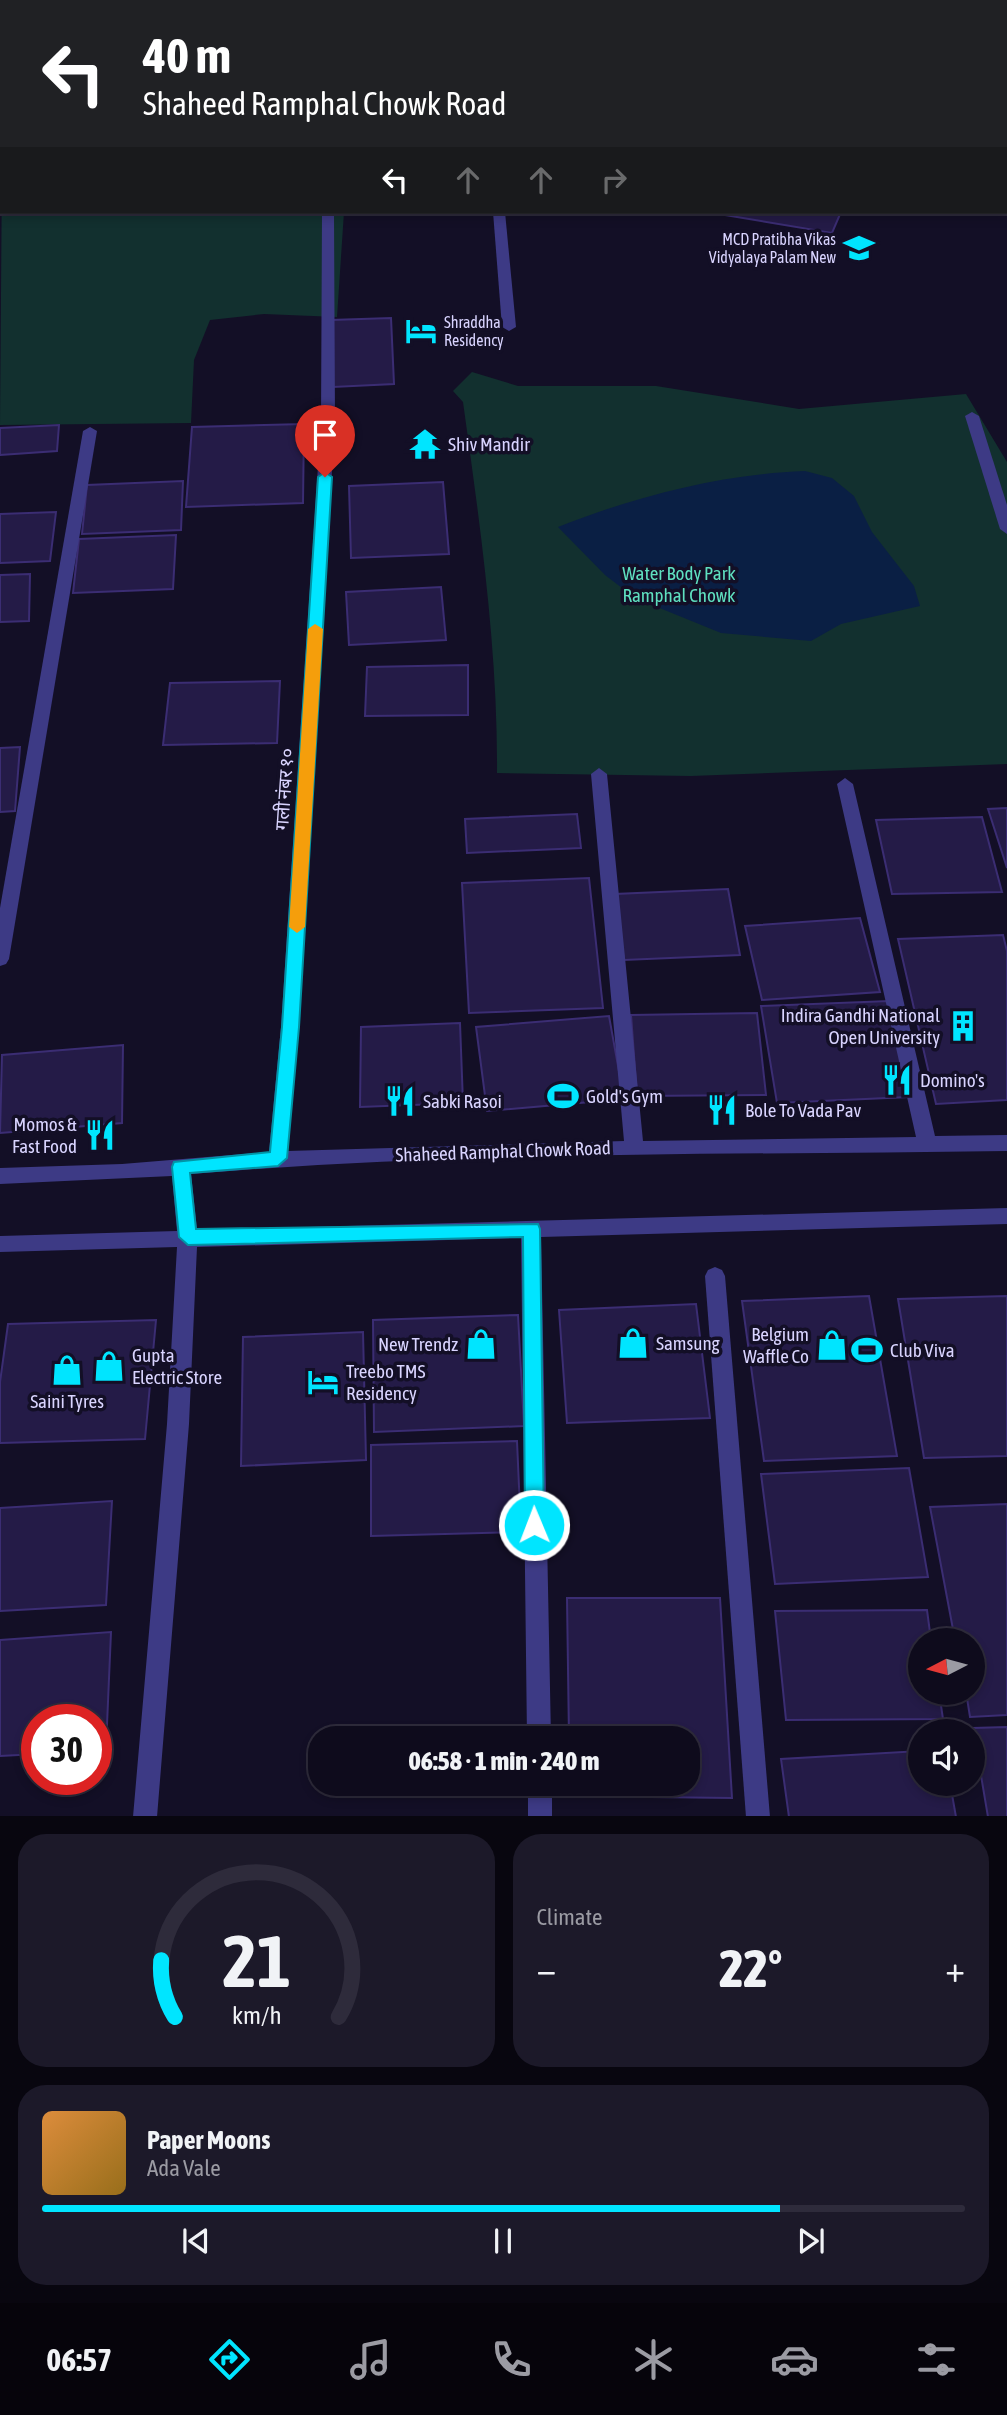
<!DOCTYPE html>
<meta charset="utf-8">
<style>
:root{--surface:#0e0b1c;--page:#1c1929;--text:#f1f3f6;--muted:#9b9ba3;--line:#2e2b3b;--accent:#00e5ff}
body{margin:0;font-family:"Asap Condensed","Noto Sans Devanagari",sans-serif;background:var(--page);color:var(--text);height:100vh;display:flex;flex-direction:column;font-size:26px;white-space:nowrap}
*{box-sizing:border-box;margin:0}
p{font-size:23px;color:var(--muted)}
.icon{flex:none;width:38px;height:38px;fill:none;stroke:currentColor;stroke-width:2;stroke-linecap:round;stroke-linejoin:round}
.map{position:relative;height:1816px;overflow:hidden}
.sheet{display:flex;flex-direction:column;gap:18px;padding:18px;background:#08060f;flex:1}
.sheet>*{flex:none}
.hud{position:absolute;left:0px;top:0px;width:1008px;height:214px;box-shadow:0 4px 10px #0003,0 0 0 2px var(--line);background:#202124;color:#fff;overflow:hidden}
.needle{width:46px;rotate:264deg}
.fabs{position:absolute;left:908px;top:1628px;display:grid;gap:14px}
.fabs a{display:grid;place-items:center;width:77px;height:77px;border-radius:50%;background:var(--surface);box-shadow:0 4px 10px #0003,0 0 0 2px var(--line);font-size:35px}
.speed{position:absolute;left:21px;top:1704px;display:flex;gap:14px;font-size:35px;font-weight:700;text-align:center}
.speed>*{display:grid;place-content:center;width:91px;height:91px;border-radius:50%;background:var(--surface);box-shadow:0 4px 10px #0003,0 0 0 2px var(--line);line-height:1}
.speed .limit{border:10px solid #d22;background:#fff;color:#111}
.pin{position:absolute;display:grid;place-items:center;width:60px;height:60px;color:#fff;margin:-72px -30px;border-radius:50% 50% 50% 0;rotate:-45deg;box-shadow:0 0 7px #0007}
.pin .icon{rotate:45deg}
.me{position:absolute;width:77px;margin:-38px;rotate:359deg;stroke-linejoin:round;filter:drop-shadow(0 0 5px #0008)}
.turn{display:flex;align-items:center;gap:24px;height:147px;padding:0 28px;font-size:32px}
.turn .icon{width:91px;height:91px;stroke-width:2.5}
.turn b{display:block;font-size:49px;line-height:60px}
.lanes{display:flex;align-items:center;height:66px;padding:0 28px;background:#0003;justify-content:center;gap:35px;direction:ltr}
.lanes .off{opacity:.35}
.big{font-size:52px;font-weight:800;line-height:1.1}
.sheet .card{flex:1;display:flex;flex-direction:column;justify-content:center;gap:10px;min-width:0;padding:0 24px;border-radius:28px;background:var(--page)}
.sheet .dial{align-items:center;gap:0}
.dial svg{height:182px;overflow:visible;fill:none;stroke:var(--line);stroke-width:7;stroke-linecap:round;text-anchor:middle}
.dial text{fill:var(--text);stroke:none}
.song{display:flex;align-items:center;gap:21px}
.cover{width:84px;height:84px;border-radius:10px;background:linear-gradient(135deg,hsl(30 70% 55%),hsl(40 70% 35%))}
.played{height:7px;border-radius:4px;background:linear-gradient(90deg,var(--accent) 80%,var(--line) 80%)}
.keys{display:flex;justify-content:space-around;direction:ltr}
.heat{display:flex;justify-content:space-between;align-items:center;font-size:38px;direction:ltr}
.sheet .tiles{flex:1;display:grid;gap:18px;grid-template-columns:1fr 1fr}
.card:last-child{grid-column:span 2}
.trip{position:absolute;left:308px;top:1726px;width:392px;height:70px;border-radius:28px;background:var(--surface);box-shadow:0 4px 10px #0003,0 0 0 2px var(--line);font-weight:800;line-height:70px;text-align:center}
.menu{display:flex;height:112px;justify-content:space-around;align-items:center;background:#06040b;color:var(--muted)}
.menu .icon{width:49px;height:49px}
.menu .current{color:var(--accent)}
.menu b{font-size:32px;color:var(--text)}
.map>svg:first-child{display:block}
.green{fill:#12302f}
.water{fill:#0a1f44}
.building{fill:#241b47;stroke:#3b2d73;stroke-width:2}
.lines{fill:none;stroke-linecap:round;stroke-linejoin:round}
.street{fill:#3d3a85;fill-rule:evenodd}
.route{fill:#00e5ff;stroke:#0095a6;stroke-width:2}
.slow{fill:#f59e0b}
.labels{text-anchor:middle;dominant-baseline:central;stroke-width:7;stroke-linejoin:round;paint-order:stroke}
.far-poi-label{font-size:16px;fill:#d9d4ff;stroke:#130f26;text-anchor:end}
.poi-label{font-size:19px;fill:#d9d4ff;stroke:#130f26;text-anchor:start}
.park-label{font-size:19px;fill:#5fe0c0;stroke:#130f26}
.street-label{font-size:19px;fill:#d9d4ff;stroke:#130f26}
</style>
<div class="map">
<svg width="1007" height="1817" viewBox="0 0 1007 1817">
<rect width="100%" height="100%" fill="#130f26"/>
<!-- green -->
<g class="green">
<polygon points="2,162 2,212 344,212 337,317 264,314 210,320 194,360 191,423 0,425"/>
<path d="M 472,372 L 518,386 L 656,386 L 799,409 L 966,394 L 1007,462 L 1007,764 L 691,776 L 497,773 C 498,649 480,525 463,402 L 453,391 Z"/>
</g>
<!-- water -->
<path class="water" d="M 805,471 L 832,478 L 854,496 L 872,532 L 914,586 L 920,606 L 841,624 L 811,641 L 721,633 L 635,598 L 605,575 L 558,527 C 636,496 722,474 805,471 Z"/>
<!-- building -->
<g class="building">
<polygon points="746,0 920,0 921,2 754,2"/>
<polygon points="707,212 841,212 832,233"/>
<polygon points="391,318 394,384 333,387 331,320"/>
<polygon points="304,424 303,503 186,507 192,427"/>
<polygon points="59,425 57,451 0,455 0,428"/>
<polygon points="183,481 181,530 82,534 87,485"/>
<polygon points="443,482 449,554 351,558 349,486"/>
<polygon points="56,512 50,561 0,563 0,514"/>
<polygon points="176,535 173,589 73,593 79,539"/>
<polygon points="30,574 29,621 0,622 0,575"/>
<polygon points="441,587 446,640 349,645 346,592"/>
<polygon points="468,665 468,715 365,716 367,667"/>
<polygon points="280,681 277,743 163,745 170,683"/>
<polygon points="20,747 15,811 0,812 0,748"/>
<polygon points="1007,808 1007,868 988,809"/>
<polygon points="577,814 581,848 467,853 465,819"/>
<polygon points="982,817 1002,892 892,894 876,820"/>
<polygon points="589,878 603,1008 469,1013 462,883"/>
<polygon points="728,889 740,955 624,960 615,894"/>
<polygon points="860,918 880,992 762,1000 745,926"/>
<polygon points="1003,935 1007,951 1007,1100 936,1104 898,939"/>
<polygon points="889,1001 909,1097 777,1103 761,1006"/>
<polygon points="757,1013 766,1095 637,1096 631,1015"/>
<polygon points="609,1016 624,1099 487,1111 476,1027"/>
<polygon points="460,1023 463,1103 360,1107 361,1027"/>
<polygon points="123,1045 122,1123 0,1133 2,1055"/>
<polygon points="869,1296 897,1456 764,1461 742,1301"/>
<polygon points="1007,1296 1007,1456 924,1458 898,1299"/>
<polygon points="696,1304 710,1418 567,1423 559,1310"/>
<polygon points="518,1315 524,1426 374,1432 373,1320"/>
<polygon points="156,1320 145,1439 0,1443 0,1382 8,1324"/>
<polygon points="363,1332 366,1460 241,1466 243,1337"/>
<polygon points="517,1441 521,1532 371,1536 371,1445"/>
<polygon points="909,1468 928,1577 775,1584 761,1474"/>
<polygon points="112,1501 106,1605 0,1611 0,1508"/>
<polygon points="1007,1504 1007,1715 970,1717 966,1692 973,1692 973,1640 955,1640 930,1507"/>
<polygon points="567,1598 720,1598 732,1798 570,1796 570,1783 688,1783 688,1738 569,1738"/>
<polygon points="927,1610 931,1640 920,1640 920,1692 939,1692 943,1719 786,1720 775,1611"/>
<polygon points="111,1632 106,1748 96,1749 96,1720 37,1720 37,1754 0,1756 0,1640"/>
<polygon points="1007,1727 1007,1817 988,1817 973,1728"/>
<polygon points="920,1751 920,1783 950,1783 956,1817 789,1817 781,1759"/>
</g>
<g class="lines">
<!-- street -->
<g class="street">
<polygon points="58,0 70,0 58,2"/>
<polygon points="486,0 498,0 486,2"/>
<polygon points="641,0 660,0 661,2 643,2"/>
<polygon points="931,0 943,0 943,2 932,2"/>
<polygon points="997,0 1007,0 1007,5 1006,2"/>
<rect x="1006" y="49" width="1" height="6"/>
<polygon points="0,97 2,97 0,108"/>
<path d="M 322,212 L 334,212 L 335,421 L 299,1027 L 288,1151 L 624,1141 L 591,774 L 599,768 L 607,774 L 643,1141 L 916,1137 L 837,784 L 845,778 L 853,784 L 935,1136 L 1007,1135 L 1007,1151 C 735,1155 462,1151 191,1174 L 197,1230 L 1007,1208 L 1007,1224 L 541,1237 L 551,1738 L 527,1738 L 521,1238 L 197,1247 L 189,1424 L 157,1817 L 133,1817 L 167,1424 L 177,1247 L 0,1252 L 0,1236 L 177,1231 L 172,1176 L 0,1184 L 0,1168 L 122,1164 L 269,1152 L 281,1027 L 321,421 Z"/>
<polygon points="493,212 505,212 516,327 509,331 502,327"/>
<polygon points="972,412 979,416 1007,505 1007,534 1000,529 965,416"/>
<polygon points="90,427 97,431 9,959 6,964 0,966 0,908 83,431"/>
<polygon points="715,1267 722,1270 725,1276 770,1817 746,1817 705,1276 708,1270"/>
<rect x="528" y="1783" width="24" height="34"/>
</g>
</g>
<!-- route -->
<polygon class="route" points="325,472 332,477 299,1027 287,1158 278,1166 190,1173 196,1229 538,1224 540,1229 544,1525 541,1531 534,1534 527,1531 525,1525 523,1237 188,1245 179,1237 172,1167 174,1162 270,1152 282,1027 318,477"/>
<!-- slow -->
<polygon class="slow" points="315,624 323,629 305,927 297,933 289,927 308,629"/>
<!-- icons -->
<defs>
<symbol id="school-bare" viewBox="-9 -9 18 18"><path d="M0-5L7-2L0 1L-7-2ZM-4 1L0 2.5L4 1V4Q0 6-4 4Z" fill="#00e5ff" stroke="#130f26" stroke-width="2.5" paint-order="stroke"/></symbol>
<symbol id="hotel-bare" viewBox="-9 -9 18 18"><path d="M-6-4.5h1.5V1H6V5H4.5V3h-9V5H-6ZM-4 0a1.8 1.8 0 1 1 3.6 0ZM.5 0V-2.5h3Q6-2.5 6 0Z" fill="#00e5ff" stroke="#130f26" stroke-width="2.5" paint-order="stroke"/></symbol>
<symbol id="temple-bare" viewBox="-9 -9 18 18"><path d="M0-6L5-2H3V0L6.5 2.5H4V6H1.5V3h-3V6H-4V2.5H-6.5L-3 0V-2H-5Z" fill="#00e5ff" stroke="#130f26" stroke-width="2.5" paint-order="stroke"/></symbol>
<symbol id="building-bare" viewBox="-9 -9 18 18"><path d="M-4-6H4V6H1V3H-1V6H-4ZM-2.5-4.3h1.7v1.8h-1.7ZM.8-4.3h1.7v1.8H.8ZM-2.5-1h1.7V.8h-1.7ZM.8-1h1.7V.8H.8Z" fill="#00e5ff" stroke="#130f26" stroke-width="2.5" paint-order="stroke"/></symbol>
<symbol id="restaurant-bare" viewBox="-9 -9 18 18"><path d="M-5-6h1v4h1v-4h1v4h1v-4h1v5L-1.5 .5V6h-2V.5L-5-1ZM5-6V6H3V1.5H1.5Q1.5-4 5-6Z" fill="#00e5ff" stroke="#130f26" stroke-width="2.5" paint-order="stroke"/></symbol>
<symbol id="stadium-bare" viewBox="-9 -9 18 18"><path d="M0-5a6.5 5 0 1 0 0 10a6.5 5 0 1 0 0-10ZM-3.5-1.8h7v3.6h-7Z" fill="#00e5ff" stroke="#130f26" stroke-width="2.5" paint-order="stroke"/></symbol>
<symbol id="shop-bare" viewBox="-9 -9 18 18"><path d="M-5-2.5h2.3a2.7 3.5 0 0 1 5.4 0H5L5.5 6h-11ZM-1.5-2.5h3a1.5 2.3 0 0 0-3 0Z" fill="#00e5ff" stroke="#130f26" stroke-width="2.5" paint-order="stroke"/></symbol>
</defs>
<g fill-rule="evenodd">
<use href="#school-bare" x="837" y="226" width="44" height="44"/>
<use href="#hotel-bare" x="399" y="309" width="44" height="44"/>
<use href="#temple-bare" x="403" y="422" width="44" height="44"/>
<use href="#building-bare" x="941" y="1004" width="44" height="44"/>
<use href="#restaurant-bare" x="875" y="1058" width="44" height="44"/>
<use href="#stadium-bare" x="541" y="1074" width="44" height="44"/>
<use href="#restaurant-bare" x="378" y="1079" width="44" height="44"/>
<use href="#restaurant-bare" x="700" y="1088" width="44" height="44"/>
<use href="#restaurant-bare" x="78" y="1113" width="44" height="44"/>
<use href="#shop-bare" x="611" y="1321" width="44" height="44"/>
<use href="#shop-bare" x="459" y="1322" width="44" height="44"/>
<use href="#shop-bare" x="810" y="1323" width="44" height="44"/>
<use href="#stadium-bare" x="845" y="1328" width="44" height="44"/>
<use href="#shop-bare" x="87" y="1344" width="44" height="44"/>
<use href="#shop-bare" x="45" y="1348" width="44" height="44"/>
<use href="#hotel-bare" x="301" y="1360" width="44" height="44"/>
</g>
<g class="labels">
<!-- far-poi labels -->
<g class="far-poi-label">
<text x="836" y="239">MCD Pratibha Vikas<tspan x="836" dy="18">Vidyalaya Palam New</tspan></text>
<text x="444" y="322" text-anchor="start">Shraddha<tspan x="444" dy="18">Residency</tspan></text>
</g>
<!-- poi labels -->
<g class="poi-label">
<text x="448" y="444">Shiv Mandir</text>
<text x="940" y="1015" text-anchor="end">Indira Gandhi National<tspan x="940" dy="22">Open University</tspan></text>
<text x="920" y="1080">Domino's</text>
<text x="586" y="1096">Gold's Gym</text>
<text x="423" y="1101">Sabki Rasoi</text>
<text x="745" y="1110">Bole To Vada Pav</text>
<text x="77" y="1124" text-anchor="end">Momos &amp;<tspan x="77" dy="22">Fast Food</tspan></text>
<text x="809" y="1334" text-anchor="end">Belgium<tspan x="809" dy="22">Waffle Co</tspan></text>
<text x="656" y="1343">Samsung</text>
<text x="458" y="1344" text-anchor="end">New Trendz</text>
<text x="890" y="1350">Club Viva</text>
<text x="132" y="1355">Gupta<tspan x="132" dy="22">Electric Store</tspan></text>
<text x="346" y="1371">Treebo TMS<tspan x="346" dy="22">Residency</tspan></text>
<text x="67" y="1401" text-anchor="middle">Saini Tyres</text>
</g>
<!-- park labels -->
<g class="park-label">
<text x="679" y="573">Water Body Park<tspan x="679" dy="22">Ramphal Chowk</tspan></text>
</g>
<!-- street labels -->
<g class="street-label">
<text transform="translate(284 789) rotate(-86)">गली नंबर १०</text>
<text transform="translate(503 1151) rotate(-2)">Shaheed Ramphal Chowk Road</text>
</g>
</g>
</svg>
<div class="fabs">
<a><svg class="needle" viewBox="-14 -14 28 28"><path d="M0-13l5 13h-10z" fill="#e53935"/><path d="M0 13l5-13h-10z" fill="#9b9ba3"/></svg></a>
<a><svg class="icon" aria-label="sound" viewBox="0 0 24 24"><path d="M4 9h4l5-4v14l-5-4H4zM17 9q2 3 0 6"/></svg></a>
</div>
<div class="speed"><div class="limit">30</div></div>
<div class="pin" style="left:325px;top:477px;background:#d93025"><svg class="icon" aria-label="arrive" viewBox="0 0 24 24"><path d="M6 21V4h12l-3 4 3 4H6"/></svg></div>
<svg class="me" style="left:534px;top:1525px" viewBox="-20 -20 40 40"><circle r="17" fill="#00e5ff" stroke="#fff" stroke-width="3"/><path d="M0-11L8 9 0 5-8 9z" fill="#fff"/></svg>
<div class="trip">06:58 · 1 min · 240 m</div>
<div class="hud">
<div class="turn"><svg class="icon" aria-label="left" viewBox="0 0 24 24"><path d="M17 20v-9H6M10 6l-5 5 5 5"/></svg><div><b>40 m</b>Shaheed Ramphal Chowk Road</div></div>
<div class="lanes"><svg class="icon" aria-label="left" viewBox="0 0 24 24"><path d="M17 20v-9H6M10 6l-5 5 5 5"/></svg><svg class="icon off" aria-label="ahead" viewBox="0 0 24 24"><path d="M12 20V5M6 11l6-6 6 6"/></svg><svg class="icon off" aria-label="ahead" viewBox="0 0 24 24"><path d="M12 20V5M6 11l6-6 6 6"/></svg><svg class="icon off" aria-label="right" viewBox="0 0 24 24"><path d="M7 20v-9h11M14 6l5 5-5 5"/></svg></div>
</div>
</div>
<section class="sheet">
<div class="tiles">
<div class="card dial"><svg viewBox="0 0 100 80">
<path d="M14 69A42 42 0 1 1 86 69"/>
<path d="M14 69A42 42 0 0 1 8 44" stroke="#00e5ff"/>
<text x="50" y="56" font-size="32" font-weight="700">21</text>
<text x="50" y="72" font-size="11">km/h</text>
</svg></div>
<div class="card"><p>Climate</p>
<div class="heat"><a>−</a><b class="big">22°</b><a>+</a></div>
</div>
<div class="card">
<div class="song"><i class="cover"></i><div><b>Paper Moons</b><p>Ada Vale</p></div></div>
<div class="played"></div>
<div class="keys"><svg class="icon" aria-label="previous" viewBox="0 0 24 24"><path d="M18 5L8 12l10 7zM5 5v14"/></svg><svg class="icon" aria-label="pause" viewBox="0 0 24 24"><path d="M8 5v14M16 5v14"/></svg><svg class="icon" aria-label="next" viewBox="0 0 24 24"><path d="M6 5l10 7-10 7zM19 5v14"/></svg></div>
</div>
</div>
</section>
<nav class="menu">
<b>06:57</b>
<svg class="icon current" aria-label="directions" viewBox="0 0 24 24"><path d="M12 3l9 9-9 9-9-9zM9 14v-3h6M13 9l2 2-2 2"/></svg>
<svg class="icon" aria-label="music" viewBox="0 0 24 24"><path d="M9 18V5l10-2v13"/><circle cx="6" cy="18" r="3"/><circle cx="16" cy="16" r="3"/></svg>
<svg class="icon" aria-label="phone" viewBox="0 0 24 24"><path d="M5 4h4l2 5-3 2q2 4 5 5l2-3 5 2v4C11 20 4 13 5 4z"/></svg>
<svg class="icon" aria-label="climate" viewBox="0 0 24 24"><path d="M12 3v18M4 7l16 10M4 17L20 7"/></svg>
<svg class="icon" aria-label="car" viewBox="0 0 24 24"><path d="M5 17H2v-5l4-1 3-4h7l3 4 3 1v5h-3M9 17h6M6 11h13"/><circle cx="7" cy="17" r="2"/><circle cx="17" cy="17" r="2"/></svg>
<svg class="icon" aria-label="filters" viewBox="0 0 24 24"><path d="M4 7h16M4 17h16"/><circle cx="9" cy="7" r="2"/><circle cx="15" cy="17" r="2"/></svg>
</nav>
